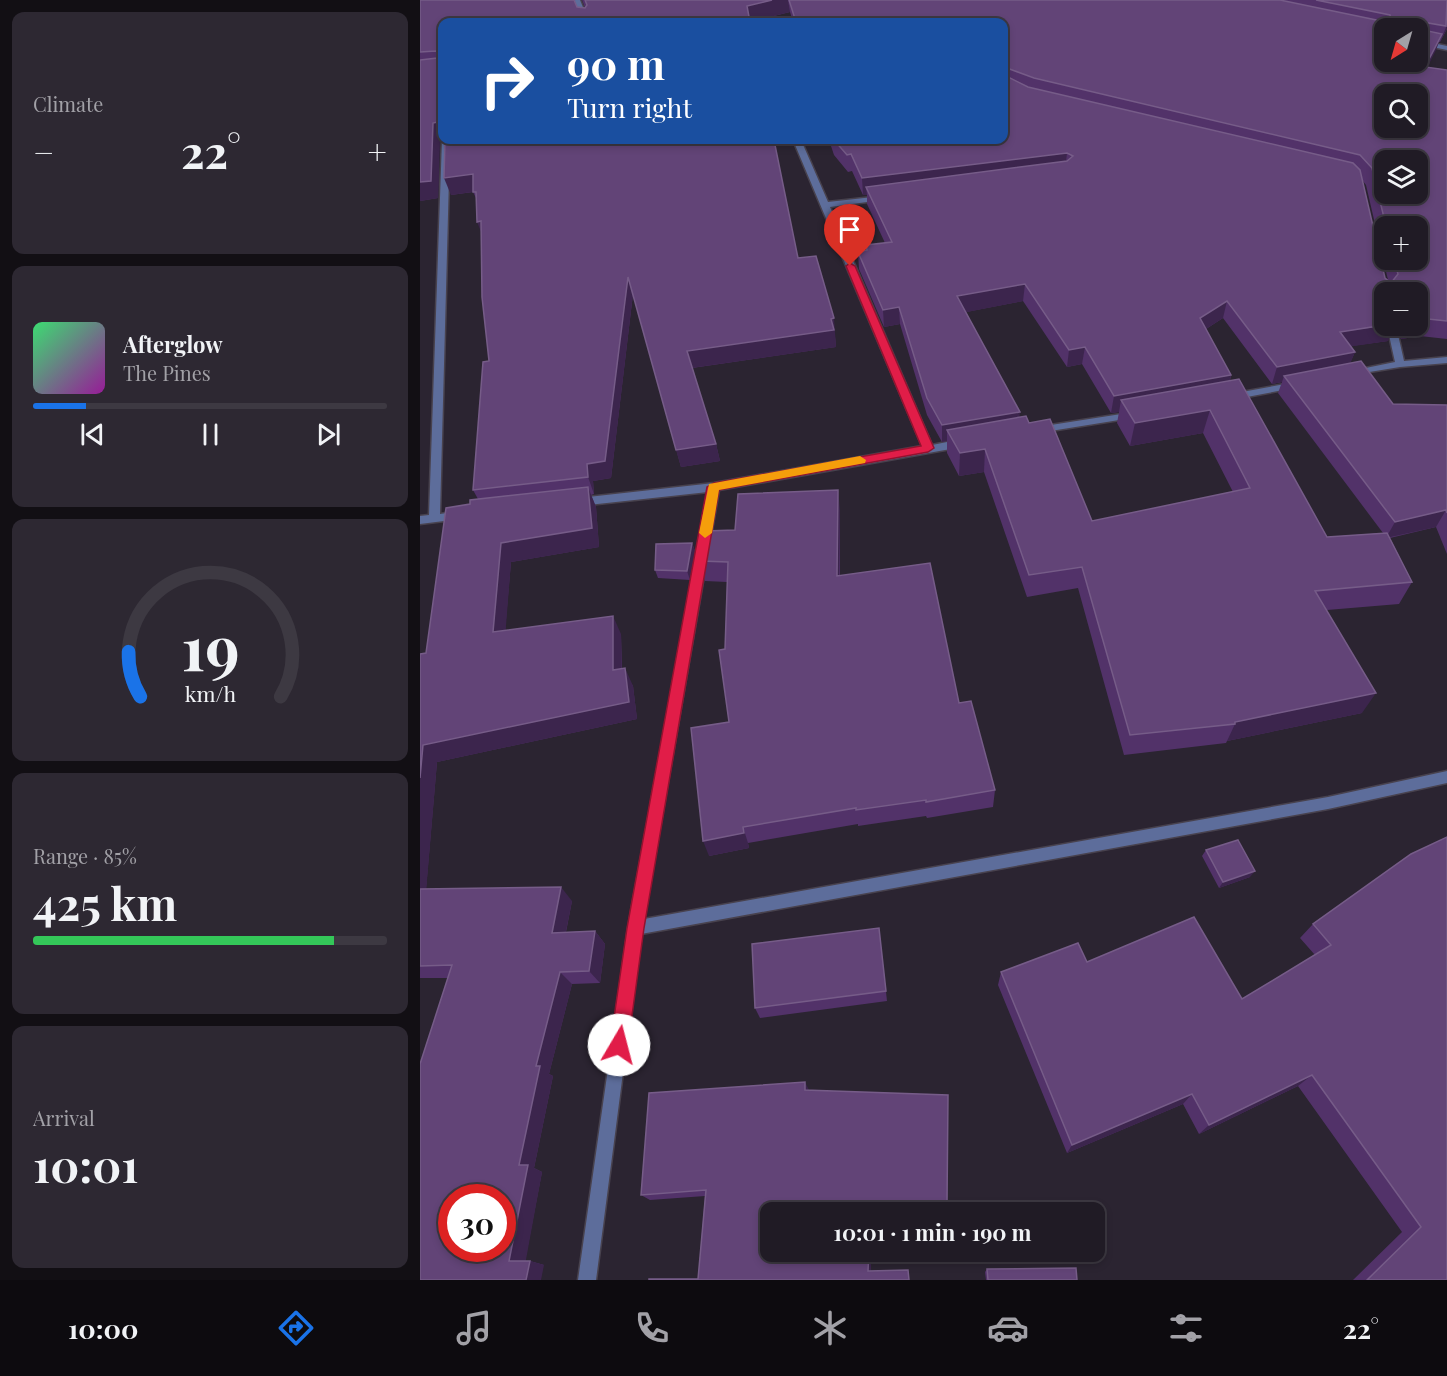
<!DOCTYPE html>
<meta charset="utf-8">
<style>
:root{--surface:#201b25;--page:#2d2832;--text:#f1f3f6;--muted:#a2a1a7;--line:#3d3942;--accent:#1a73e8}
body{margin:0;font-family:"Playfair Display",serif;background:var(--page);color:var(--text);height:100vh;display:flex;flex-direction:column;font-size:22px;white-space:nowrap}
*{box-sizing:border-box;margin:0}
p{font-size:20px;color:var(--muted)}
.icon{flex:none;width:33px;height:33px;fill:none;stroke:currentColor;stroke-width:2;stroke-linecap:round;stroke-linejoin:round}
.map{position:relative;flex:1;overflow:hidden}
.drawer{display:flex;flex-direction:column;gap:12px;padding:12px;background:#120f14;width:420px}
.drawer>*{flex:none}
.guide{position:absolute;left:18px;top:18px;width:570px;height:126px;border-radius:12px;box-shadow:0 3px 9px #0003,0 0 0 2px var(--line);background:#1a4fa0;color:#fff;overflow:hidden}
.needle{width:39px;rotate:217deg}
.buttons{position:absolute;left:954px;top:18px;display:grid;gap:12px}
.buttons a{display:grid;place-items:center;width:54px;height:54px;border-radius:12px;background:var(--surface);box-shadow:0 3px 9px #0003,0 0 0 2px var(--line);font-size:30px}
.speed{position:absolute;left:18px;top:1184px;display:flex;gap:12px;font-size:30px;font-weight:700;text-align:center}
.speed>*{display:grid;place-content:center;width:78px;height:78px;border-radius:50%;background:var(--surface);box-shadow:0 3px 9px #0003,0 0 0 2px var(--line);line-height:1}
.speed .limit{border:9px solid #d22;background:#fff;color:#111}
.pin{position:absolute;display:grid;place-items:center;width:51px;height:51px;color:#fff;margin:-62px -26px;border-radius:50% 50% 50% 0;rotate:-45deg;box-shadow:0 0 6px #0007}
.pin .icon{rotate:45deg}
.me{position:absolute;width:66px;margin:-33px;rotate:8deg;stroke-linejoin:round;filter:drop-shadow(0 0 4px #0008)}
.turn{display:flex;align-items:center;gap:21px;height:126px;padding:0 30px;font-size:27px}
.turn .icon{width:78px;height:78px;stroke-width:2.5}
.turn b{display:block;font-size:42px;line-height:51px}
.big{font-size:45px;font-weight:700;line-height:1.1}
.drawer .card{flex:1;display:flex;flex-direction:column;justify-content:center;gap:9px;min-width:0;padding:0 21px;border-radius:12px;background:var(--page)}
.drawer .dial{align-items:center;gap:0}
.dial svg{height:156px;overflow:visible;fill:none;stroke:var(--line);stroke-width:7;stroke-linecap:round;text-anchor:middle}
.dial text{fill:var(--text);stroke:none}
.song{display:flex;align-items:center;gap:18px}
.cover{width:72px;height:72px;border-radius:9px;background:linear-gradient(135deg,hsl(140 70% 55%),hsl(300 70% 35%))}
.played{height:6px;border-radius:3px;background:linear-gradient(90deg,var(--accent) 15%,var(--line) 15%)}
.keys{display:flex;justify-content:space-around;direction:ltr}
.heat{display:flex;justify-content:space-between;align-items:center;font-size:33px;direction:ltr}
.charge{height:9px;border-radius:4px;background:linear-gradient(90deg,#34c759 85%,var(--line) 0)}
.trip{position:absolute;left:340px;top:1202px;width:345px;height:60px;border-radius:12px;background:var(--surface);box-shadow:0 3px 9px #0003,0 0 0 2px var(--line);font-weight:700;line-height:60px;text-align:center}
.dock{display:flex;height:96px;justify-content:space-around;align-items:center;background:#0d0b0f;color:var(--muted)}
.dock .icon{width:42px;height:42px}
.dock .active{color:var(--accent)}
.dock b{font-size:27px;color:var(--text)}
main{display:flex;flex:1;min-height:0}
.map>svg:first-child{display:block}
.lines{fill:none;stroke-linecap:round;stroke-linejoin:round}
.minor-casing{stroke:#48424e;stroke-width:3}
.minor{fill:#5d6d9b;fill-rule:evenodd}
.wall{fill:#523269;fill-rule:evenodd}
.shaded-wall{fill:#3c254d}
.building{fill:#624477;stroke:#765c88;stroke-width:1.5;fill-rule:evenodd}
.route{fill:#e11d48;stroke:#92132f;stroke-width:1.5}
.slow{fill:#f59e0b}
</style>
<main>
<section class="drawer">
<div class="card"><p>Climate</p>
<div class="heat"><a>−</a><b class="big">22°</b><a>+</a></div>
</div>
<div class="card">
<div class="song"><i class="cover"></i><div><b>Afterglow</b><p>The Pines</p></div></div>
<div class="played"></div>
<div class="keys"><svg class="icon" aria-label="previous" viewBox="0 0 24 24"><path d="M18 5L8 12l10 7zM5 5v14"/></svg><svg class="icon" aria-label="pause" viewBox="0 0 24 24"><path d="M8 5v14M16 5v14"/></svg><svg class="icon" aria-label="next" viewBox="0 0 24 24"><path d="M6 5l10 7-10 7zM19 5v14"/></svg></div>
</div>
<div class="card dial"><svg viewBox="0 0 100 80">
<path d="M14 69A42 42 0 1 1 86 69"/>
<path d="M14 69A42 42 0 0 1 8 46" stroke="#1a73e8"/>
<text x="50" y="56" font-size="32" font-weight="700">19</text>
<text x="50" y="72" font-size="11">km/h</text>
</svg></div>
<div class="card"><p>Range · 85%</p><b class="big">425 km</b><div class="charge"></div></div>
<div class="card"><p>Arrival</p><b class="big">10:01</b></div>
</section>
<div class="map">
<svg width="1027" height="1280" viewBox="0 0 1027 1280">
<rect width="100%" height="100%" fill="#2b2431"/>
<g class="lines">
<defs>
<g id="minor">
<polygon points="154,0 160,0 169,22 163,22"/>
<polygon points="998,40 1027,46 1027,50 998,44"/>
<polygon points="22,140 30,140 20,514 40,511 45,515 40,519 0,524 0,516 9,515"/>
<polygon points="373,140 381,140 408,202 462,196 466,198 462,200 410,207 512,445 542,439 547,443 542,447 299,490 224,919 908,797 1027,771 1027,783 908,809 221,934 176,1280 158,1280 208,928 288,492 159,506 154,502 159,498 294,483 502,446"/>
<polygon points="967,326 976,326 984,361 1027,357 1027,363 980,367 931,375 931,371 975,362"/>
<polygon points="876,382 879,383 879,387 811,400 806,397 811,394"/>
<polygon points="714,412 719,415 718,417 618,433 613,430 618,427"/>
</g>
</defs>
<!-- minor casing -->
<use href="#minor" class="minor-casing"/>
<!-- minor -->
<use href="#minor" class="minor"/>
</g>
<!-- wall -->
<g class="wall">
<path d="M 0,0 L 157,7 L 165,8 L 162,0 L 1027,0 L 1027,29 L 1020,42 L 1019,42 L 1007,67 L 1027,70 L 1027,339 L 1000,336 L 981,339 L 978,326 L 998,326 L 998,292 L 964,292 L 968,341 L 931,346 L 935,352 L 930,363 L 973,404 L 1027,405 L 1027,554 L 1016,527 L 970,538 L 992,582 L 979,604 L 907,610 L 942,713 L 807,741 L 806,743 L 704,755 L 658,588 L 607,597 L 564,472 L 539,476 L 527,453 L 527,441 L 522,442 L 507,415 L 480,324 L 464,327 L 439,269 L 438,252 L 446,251 L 446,245 L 465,243 L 447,204 L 447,195 L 443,195 L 432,171 L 428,172 L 414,155 L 409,140 L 584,140 L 584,22 L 373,22 L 370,12 L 330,22 L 22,22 L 18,198 L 0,201 ZM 942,180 L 946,185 L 968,280 L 965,278 ZM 964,226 L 998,226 L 998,260 L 964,260 ZM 603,301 L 647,367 L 662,364 L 691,413 L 699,412 L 697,423 L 710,446 L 783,433 L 813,492 L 672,521 L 599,418 L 546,312 ZM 803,318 L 852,384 L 862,382 L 858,393 L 963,533 L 907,537 L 810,381 L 811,375 L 786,329 Z"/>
<polygon points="25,140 378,258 415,336 416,347 272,368 296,444 300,461 261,467 213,294 191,478 173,481 174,494 171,495 176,507 179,547 91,562 85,631 201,634 202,669 213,686 217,719 17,762 6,889 152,901 146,932 175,931 185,944 180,983 152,984 129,1074 133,1076 114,1168 122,1172 105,1261 110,1261 124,1265 0,1280 28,978 0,978 0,654 6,653 50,504 58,499 53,490 69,361 61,231 57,200 53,192 31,195"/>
<polygon points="420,510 420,575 539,703 575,790 573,807 507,818 506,816 438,826 438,824 328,843 329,848 289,856 309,722 305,649 307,582 285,581 280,561 315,530"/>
<polygon points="272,543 275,551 270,580 238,578 235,570"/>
<polygon points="786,850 830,877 799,888 782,856"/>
<polygon points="991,854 1027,1280 933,1280 982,1232 878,1086 779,1134 763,1104 647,1153 578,985 581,972 667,962 822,999 895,955 880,938 893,924"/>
<polygon points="459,928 467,1001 340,1018 335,1008"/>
<polygon points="389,1090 527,1204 526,1209 451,1207 451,1271 488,1270 489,1273 278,1279 285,1196 230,1200 221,1195"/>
<polygon points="567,1269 657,1280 566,1280 565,1272"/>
</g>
<!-- shaded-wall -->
<g class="shaded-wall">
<polygon points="352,0 368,0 370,12 329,22 327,6"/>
<polygon points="1027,25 1027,29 1020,42"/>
<polygon points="1022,34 1016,50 999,84 1005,67"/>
<polygon points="22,121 22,139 20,140 18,198 0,201 0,182 13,123"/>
<polygon points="647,153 645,170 446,187 447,195 443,195 442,178"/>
<polygon points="53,174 59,191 31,195 24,178"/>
<polygon points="61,221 64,239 57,222"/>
<polygon points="208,277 213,294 191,478 173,481 174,494 168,477 167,464"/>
<polygon points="605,284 603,301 537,314 537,296"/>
<polygon points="807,301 803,318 775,336 780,318"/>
<polygon points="479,307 480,324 464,327 463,310"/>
<polygon points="414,318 416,347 271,368 267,351"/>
<polygon points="1008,319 1000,336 981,339 987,326 998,326 998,320"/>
<polygon points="964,326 975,326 968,341 914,349 920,332"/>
<polygon points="665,347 662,364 647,367 649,350"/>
<polygon points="935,352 928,369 864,376 862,382 852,384 857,367"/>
<polygon points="811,375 806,393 701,400 699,412 691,413 694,396"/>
<polygon points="790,410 783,433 710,446 715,423"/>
<polygon points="600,412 598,429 527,430 527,441 522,442 522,425"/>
<polygon points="296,444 300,461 261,467 256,450"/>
<polygon points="565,449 564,472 539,476 540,453"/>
<polygon points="168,487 176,507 179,547 91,562 84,651 73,632 81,543"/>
<polygon points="418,490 420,510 419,595 417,576"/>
<polygon points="1026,510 1016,527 966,538 975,522"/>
<polygon points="272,543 275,551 270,580 267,571"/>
<polygon points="193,616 201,634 202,688 193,670"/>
<polygon points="205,668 213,686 217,719 17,762 5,904 0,899 0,778 3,745"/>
<polygon points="956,693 942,713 807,741 815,724 815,722"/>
<polygon points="323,827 328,843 329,848 289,856 283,841"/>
<polygon points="835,871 830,877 799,888 803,882"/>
<polygon points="141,887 152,901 143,946 132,933"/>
<polygon points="175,931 185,944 180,983 169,971"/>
<polygon points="140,972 152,984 129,1074 133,1076 114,1168 122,1172 105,1265 89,1261 99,1165 116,1066"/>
<polygon points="892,1075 878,1086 779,1134 789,1125"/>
<polygon points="385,1082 389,1090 389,1098 385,1090"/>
<polygon points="772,1094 763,1104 647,1153 652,1145"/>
<polygon points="449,1251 451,1251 451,1274 448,1271"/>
<polygon points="110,1261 124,1265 121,1280 106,1280"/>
</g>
<!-- building -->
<g class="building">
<polygon points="0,0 154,0 157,7 165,8 167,5 165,0 352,0 327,6 330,22 22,22 22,121 13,123 11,181 0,182 0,60 17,58 18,53 16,51 0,52"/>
<path d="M 369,0 L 860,0 L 971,23 L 970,15 L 896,0 L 1027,0 L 1026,26 L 1002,22 L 1003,30 L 1022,34 L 1005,67 L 1027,70 L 1027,321 L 1008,319 L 998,320 L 998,292 L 964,292 L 964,325 L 920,332 L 935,352 L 857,367 L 807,301 L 780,318 L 811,375 L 694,396 L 665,347 L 649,350 L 605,284 L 537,296 L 600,412 L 522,425 L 507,398 L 479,307 L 463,310 L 438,252 L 447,250 L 446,245 L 472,242 L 446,187 L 647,161 L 653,156 L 647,153 L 442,178 L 431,154 L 427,155 L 414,140 L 584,140 L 584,71 L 584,75 L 608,87 L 933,163 L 940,170 L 965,278 L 971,283 L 978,274 L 974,260 L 998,260 L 998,226 L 966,226 L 952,168 L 940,155 L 614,78 L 584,67 L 584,22 L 376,22 ZM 964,28 L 998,28 L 998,62 L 964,62 ZM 964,94 L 998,94 L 998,128 L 964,128 ZM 964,160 L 998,160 L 998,194 L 964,194 Z"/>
<polygon points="25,140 354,140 378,258 396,256 414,318 411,319 414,330 267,351 296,444 256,450 208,277 185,461 167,464 168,477 53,490 63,362 69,361 62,297 61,221 57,222 56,192 53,192 53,174 24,178"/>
<polygon points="941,361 973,404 1027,405 1027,513 1026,510 975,522 864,376"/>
<polygon points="819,379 907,537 967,533 992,582 895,591 956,693 815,722 815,724 710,735 662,567 609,575 565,449 540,453 527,430 606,416 609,423 630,419 672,521 830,488 790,410 715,423 701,400"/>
<polygon points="168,487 172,528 81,543 73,632 193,616 193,670 205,668 209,702 3,745 0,778 0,654 6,653 26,508 50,504 50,500"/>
<polygon points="418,490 417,576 510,563 539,703 551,701 575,790 506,802 506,800 436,810 436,808 323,827 324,833 283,841 271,728 309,722 299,650 305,649 308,562 280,561 285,531 315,530 318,494"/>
<polygon points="272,543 267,571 235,570 236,544"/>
<polygon points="1027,837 1027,1280 947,1280 1001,1227 892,1075 789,1125 772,1094 652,1145 581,972 658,943 667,962 774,917 822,999 911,945 893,924 991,854"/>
<polygon points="818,840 835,871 803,882 786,850"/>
<path d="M 141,887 L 132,933 L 175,931 L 169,971 L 140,972 L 116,1066 L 120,1066 L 99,1165 L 108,1165 L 89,1261 L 110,1261 L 106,1280 L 0,1280 L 0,1064 L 32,965 L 0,966 L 0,889 ZM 32,1197 L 82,1197 L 82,1248 L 32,1248 Z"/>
<polygon points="459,928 466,991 335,1008 332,944"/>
<polygon points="385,1082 385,1090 528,1095 527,1204 449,1202 449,1212 351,1212 351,1251 449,1251 448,1271 488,1270 489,1280 229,1280 229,1279 278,1279 286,1190 221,1195 229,1093"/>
<polygon points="656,1268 657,1280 568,1280 567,1269"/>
</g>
<!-- route -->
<polygon class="route" points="430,263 435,266 514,448 508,452 299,490 224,928 208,1045 205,1052 199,1054 193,1052 190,1045 207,928 287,487 294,483 501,446 426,266"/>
<!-- slow -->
<polygon class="slow" points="440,456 446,460 445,463 299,490 292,533 285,538 279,533 289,484"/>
</svg>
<div class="buttons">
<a><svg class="needle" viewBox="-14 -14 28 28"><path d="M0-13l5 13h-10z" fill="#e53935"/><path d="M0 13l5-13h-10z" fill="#a2a1a7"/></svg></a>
<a><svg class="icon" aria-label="search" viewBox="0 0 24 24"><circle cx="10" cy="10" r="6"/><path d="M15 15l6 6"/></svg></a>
<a><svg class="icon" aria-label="layers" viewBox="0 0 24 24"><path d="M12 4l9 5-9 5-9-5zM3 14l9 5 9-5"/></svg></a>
<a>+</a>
<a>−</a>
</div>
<div class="speed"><div class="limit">30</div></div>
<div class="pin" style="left:430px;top:266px;background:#d93025"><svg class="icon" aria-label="arrive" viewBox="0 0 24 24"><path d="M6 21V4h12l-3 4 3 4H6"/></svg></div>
<svg class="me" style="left:199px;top:1045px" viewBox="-20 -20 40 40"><circle r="19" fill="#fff"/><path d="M0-13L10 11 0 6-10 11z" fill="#e11d48"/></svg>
<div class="trip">10:01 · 1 min · 190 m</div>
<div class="guide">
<div class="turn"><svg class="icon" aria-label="right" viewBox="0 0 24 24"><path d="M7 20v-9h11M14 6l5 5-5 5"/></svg><div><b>90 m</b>Turn right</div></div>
</div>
</div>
</main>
<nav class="dock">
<b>10:00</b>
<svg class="icon active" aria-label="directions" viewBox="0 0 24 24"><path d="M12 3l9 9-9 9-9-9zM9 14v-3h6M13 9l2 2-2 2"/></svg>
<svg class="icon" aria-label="music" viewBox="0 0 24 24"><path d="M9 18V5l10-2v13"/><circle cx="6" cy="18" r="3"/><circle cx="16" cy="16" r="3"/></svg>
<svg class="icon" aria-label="phone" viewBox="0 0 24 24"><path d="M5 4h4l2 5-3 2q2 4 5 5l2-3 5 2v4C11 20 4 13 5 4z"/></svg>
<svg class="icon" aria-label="climate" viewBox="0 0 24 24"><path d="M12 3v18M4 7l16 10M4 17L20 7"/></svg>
<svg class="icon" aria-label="car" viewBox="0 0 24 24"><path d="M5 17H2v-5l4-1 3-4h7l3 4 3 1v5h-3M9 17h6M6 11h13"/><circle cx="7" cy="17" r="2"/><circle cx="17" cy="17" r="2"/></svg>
<svg class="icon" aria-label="filters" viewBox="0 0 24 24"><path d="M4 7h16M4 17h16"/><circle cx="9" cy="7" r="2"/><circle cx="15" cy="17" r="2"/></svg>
<b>22°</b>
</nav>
